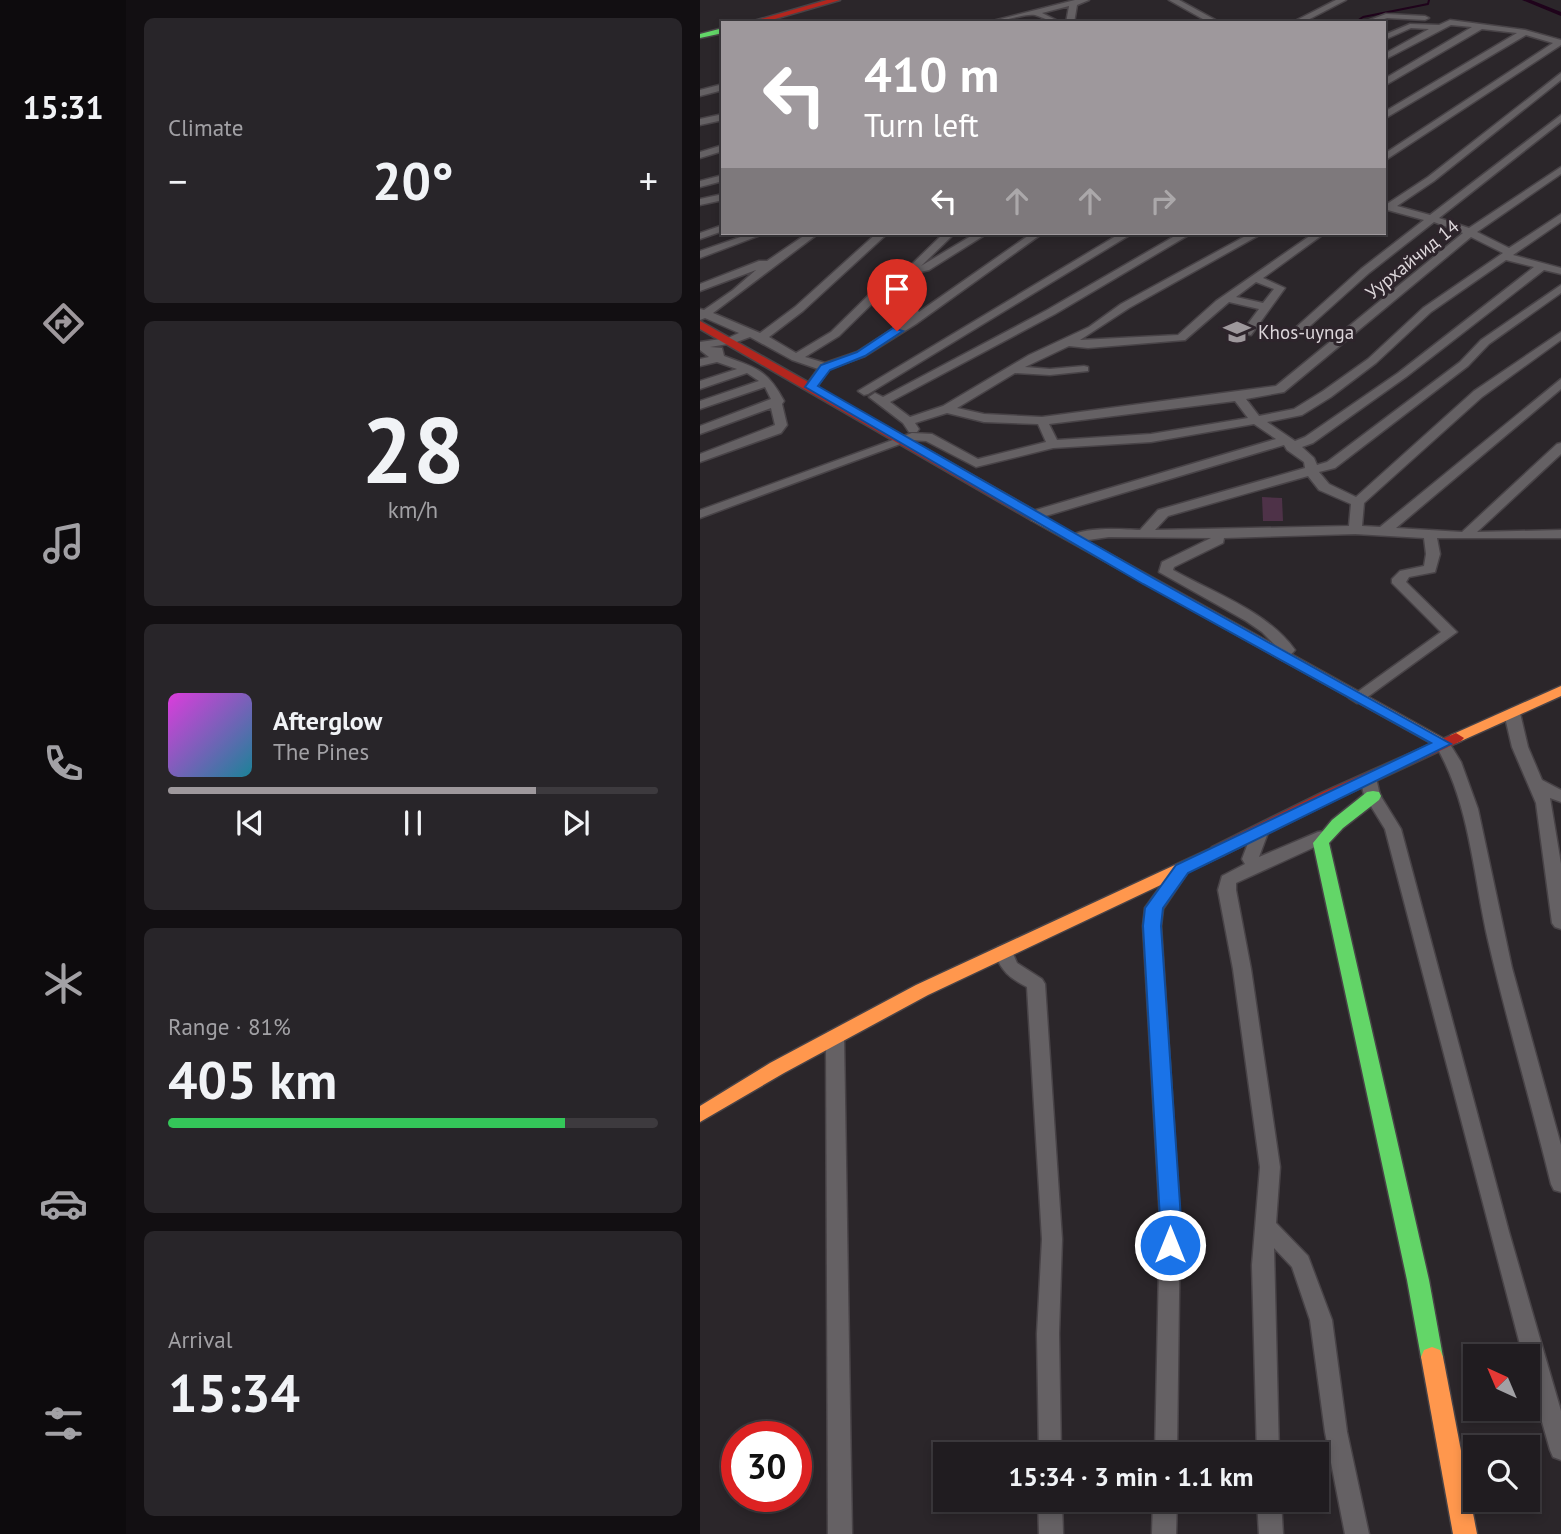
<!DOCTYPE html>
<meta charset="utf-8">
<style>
:root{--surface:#201c20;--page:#282529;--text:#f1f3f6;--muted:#a2a1a5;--line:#3d3a3e;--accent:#9e989c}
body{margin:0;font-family:"PT Sans",sans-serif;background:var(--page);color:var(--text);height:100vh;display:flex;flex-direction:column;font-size:26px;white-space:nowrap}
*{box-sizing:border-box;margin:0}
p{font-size:23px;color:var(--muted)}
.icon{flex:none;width:38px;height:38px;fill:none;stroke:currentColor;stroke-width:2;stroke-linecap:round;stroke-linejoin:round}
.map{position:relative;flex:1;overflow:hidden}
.panel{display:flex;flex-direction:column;gap:18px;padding:18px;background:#120f12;width:574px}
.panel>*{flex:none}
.hud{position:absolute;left:21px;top:21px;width:665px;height:214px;border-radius:0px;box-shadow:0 4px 10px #0003,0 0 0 2px var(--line);background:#9e989c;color:#fff;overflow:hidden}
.needle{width:46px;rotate:316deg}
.controls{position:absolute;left:763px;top:1344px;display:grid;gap:14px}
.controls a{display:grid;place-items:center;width:77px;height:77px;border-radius:0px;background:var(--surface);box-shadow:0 4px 10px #0003,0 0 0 2px var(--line);font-size:35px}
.speed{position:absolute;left:21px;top:1421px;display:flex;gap:14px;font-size:35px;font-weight:700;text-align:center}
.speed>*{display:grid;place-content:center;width:91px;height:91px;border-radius:50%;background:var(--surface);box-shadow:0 4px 10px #0003,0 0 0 2px var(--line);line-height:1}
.speed .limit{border:10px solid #d22;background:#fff;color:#111}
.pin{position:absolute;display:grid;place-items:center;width:60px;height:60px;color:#fff;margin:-72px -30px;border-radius:50% 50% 50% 0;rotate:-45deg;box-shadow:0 0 7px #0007}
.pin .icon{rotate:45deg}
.me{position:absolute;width:77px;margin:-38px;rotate:0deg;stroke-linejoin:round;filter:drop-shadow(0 0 5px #0008)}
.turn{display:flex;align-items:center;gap:24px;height:147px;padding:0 28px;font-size:32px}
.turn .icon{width:91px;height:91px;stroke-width:2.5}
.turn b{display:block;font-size:49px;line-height:60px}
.lanes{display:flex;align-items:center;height:66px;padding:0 28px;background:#0003;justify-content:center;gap:35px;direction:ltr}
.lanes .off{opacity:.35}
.big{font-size:52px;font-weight:600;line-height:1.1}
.panel .tile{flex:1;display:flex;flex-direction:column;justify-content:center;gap:10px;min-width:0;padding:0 24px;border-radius:10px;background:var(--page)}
.panel .dial{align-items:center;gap:0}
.dial b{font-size:91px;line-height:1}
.song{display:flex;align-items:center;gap:21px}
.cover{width:84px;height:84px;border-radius:10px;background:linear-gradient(135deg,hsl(300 70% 55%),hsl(190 70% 35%))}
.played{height:7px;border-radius:4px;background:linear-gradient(90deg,var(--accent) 75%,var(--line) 75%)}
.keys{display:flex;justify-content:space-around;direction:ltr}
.heat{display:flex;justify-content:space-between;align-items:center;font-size:38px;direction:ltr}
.charge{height:10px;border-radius:5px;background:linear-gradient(90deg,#34c759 81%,var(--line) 0)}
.trip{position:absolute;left:233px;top:1442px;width:396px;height:70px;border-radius:0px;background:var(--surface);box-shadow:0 4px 10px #0003,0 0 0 2px var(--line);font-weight:600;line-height:70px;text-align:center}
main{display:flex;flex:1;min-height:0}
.tab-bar{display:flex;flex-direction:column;width:126px;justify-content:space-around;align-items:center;background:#0d0b0d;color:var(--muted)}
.tab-bar .icon{width:49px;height:49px}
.tab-bar .active{color:var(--accent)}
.tab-bar b{font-size:32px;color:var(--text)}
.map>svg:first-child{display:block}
.green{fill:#4e3248}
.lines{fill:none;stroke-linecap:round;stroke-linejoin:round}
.stream{stroke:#1f031b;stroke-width:2}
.canal{fill:#1f031b;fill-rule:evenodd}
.street-casing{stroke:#484347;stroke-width:3}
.fast-casing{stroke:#484347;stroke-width:3}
.slow-casing{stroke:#484347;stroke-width:3}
.jam-casing{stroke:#484347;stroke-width:3}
.street{fill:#656164;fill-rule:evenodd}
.fast{fill:#63d668;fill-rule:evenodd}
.slow{fill:#ff974d;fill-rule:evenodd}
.jam{fill:#b3261e;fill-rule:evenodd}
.route{fill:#1a73e8;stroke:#114b97;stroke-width:2}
.labels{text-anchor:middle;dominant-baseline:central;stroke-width:6;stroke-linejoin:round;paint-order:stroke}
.far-street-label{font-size:19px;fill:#dcd6da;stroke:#2d242b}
.far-poi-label{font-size:19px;fill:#dcd6da;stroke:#2d242b;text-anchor:start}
</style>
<main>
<nav class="tab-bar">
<b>15:31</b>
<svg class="icon active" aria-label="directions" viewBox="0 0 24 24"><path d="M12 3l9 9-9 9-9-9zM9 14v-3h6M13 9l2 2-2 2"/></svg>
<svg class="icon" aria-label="music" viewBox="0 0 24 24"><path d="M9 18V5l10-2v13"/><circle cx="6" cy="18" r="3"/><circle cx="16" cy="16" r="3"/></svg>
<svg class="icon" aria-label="phone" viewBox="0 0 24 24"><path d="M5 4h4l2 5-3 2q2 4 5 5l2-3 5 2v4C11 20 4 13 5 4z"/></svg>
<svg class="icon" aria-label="climate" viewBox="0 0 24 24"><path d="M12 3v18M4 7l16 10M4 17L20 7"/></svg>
<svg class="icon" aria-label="car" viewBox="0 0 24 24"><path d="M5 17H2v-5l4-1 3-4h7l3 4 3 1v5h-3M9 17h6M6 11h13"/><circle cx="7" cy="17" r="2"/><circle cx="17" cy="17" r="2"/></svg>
<svg class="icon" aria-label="filters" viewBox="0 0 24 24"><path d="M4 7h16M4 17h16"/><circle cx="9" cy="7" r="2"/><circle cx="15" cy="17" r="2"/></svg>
</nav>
<section class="panel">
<div class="tile"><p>Climate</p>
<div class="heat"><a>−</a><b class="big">20°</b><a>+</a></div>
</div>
<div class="tile dial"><b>28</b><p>km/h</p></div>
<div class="tile">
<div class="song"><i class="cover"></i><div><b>Afterglow</b><p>The Pines</p></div></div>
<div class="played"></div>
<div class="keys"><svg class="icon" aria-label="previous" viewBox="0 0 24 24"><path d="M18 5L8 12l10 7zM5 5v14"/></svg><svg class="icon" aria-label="pause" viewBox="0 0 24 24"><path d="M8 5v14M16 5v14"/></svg><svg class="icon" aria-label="next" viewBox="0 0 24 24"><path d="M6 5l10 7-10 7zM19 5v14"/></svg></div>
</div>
<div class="tile"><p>Range · 81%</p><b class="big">405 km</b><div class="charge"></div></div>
<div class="tile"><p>Arrival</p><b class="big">15:34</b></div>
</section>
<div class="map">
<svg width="861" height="1534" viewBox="0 0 861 1534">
<rect width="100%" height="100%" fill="#2b262a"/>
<!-- green -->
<polygon class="green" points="562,497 582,498 583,521 563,521"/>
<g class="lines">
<!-- stream -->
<polyline class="stream" points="654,23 663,17 728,4 729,0"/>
<!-- canal -->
<polygon class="canal" points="822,0 831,0 861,12 861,16"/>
<defs>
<g id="street">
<path d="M 375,0 L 389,0 L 377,5 L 374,23 L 366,23 L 369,6 L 342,13 L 362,23 C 351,23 345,18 335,15 C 324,13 300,23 285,23 Z"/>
<polygon points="469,0 479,0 521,23 510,23"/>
<polygon points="636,0 646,0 602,23 591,23"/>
<polygon points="686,14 725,16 729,18 725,20 687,18 674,23 662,23"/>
<polygon points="750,20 825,30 861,40 861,45 684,161 684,154 853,43 826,35 684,119 684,112 817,33 782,29 684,86 684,79 772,27 751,25 684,60 684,54 729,29 711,28 684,40 684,35 710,24 739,25"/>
<path d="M 861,73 L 861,80 L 734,181 L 697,206 L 730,215 L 861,115 L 861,122 L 739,218 L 769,228 L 861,167 L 861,174 L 777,232 L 809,248 L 861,214 L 861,222 L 813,255 L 861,268 L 861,274 L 844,270 L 706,377 L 613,443 L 602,447 L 614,458 L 617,465 L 627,462 L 760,362 L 781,340 L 861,285 L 861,293 L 789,344 L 768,366 L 635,468 L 619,472 L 629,484 L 656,497 L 774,391 L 861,332 L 861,340 L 782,397 L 664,503 L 662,526 L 680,527 L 861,379 L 861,389 L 696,528 L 762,532 L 857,444 L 861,443 L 861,454 L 777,532 L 861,530 L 861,538 L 737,538 L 740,554 L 735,572 L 709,577 L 706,582 L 757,632 L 662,701 L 657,703 L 649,698 L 741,632 L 692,583 L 692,579 L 700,571 L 724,566 L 726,554 L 724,538 L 655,534 L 524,538 L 523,543 L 474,567 L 473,570 C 514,593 567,611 595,650 L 587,659 L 582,660 L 575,656 L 580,650 L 562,632 L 546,621 L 459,572 L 462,562 L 511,538 L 409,537 L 374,542 L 367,538 C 382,526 422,529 440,530 L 458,510 L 605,468 L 604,462 L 587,450 L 584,445 L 339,518 L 329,518 L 327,515 L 329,512 L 576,439 L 554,424 L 451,442 L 353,448 L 276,467 L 226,441 L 211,440 L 0,518 L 0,510 L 212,433 L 232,434 L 278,459 L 346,442 L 338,424 L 284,422 L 247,413 L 215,423 L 219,429 L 217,432 L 209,432 L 203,423 L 169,397 L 175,393 L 183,397 L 347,310 L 480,233 L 492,233 L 355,314 L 190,402 L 210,417 L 243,406 L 329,355 L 389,327 L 421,304 L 551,233 L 563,233 L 429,308 L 380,340 L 478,335 L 516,301 L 614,233 L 625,233 L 563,278 L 585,288 L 551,335 L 541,333 L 559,309 L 529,302 L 485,340 L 388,348 L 369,346 L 325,367 L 350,369 L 384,366 L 388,367 L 388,371 L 350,375 L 315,373 L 257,408 L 284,414 L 342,417 L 576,386 L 763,233 L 734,222 L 669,273 L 601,334 L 593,334 L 593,330 L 661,269 L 724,220 L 684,209 L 684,203 L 687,204 L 728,177 ZM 771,237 L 803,253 L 723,308 L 668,359 L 623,391 L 594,409 L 559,416 L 546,399 L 584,392 ZM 806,260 L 834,267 L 698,373 L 605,437 L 595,441 L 567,422 L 602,415 L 631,397 L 676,363 L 731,312 ZM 556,282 L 574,289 L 563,303 L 536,297 ZM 535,401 L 548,418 L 451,434 L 357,440 L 349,424 ZM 608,476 L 619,490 L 651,504 L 649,526 L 455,530 L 468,516 Z"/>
<polygon points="23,84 23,90 0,96 0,90"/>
<polygon points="23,114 23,120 0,125 0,119"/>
<polygon points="23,145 23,151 0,158 0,152"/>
<polygon points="23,175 23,181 0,187 0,181"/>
<polygon points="23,194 23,200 0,205 0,199"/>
<polygon points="23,225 23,231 0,239 0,233"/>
<polygon points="52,233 66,233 0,258 0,251"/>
<path d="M 108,233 L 119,233 L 13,313 L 60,333 L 95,307 L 177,233 L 188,233 L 103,311 L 69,337 L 96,353 L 131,332 L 182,282 L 208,268 L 244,233 L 255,233 L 221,266 L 276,233 L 288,233 L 229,270 L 211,274 L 193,285 L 219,312 L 332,233 L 343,233 L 216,324 L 165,356 L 129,369 L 115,390 L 111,391 L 105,387 L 118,369 L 92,360 L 50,337 L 34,343 L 10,347 L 22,348 L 24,356 C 56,368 67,369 84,401 L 82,404 L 87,425 L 81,433 L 0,462 L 0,454 L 75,425 L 71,408 L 0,434 L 0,426 L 71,399 L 65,387 L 0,409 L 0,401 L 59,381 L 47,373 L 0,389 L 0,381 L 37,369 L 17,362 L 0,366 L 0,359 L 9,357 L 0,350 L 0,342 L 28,338 L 39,333 L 5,318 L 0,320 L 0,309 L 4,310 L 33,290 L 56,270 L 0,291 L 0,284 L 59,261 L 67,261 ZM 186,290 L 211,317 L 157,352 L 125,363 L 105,357 L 139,336 Z"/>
<polygon points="421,233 433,233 168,394 164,395 158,391"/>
<polygon points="812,708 820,713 828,747 842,780 861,790 861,802 850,798 861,864 861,929 855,927 852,923 836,803 812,747 804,713"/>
<path d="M 743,739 L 748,741 L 761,762 L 778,809 L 812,968 L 861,1145 L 861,1192 L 854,1190 L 851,1184 C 831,1102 807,1022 788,940 C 773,874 770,803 735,744 Z"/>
<polygon points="668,773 676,778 680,795 701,829 809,1232 861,1411 861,1460 853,1457 850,1450 828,1372 828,1356 823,1356 685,829 664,795 660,778"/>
<polygon points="561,825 569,830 559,857 618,832 624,831 632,836 630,840 536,883 536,890 551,969 580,1167 576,1223 608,1256 632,1320 647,1432 669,1534 645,1534 625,1432 610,1320 592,1267 574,1248 579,1454 557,1454 552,1265 560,1167 533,969 518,890 522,876 545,864 542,859 553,830"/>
<polygon points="482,863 490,869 463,909 461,926 480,1219 477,1454 455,1454 460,1219 443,926 445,908 476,865"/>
<path d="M 304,945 L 310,947 L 317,963 L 342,979 L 345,984 L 362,1239 L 359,1334 L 361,1454 L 339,1454 L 337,1334 L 342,1239 L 327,987 C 311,979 299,970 295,951 L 298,947 Z"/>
<polygon points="135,1030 142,1032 144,1037 152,1534 128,1534 126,1037 128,1032"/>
<polygon points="338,1500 362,1500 363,1534 339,1534"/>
<polygon points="453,1500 477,1500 476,1534 452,1534"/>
<polygon points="557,1500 581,1500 583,1534 559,1534"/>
</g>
<g id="fast">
<polygon points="23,28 23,33 0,38 0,34"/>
<polygon points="673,791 679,792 681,796 679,800 643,828 629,843 729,1280 743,1357 740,1364 732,1367 724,1364 721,1357 707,1280 613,843 632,820 667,792"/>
</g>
<g id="slow">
<polygon points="336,513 748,741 751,744 748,747 738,747 331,520 329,517"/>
<polygon points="861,686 861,696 761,741 756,743 748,738 751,735"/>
<polygon points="518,845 524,847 526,851 524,855 228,995 84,1073 0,1122 0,1106 70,1063 216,985"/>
<polygon points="732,1347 740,1350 743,1357 777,1534 753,1534 721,1357 724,1350"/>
</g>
<g id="jam">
<polygon points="127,0 140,0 61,23 47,23"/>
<polygon points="0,321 341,514 343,517 336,521 331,520 0,329"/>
<polygon points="756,733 764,738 761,741 635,800 524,855 512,855 510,851 512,847 623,792"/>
</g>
</defs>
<!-- street casing -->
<use href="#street" class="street-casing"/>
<!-- fast casing -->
<use href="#fast" class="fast-casing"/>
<!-- slow casing -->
<use href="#slow" class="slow-casing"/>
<!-- jam casing -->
<use href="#jam" class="jam-casing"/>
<!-- street -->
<use href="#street" class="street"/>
<!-- fast -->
<use href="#fast" class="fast"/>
<!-- slow -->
<use href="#slow" class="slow"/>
<!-- jam -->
<use href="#jam" class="jam"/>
</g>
<!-- route -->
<polygon class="route" points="193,328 203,331 165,356 130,370 118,386 453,578 751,744 488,873 463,908 461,926 481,1219 480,1245 477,1251 470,1254 462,1251 459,1245 460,1219 443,926 445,908 476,865 731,743 443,584 105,387 121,365 157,352"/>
<!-- icons -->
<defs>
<symbol id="school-bare" viewBox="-9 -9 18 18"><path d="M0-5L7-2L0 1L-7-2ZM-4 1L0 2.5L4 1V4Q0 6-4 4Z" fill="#9e989c" stroke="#2d242b" stroke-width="2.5" paint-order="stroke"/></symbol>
</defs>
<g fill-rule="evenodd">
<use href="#school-bare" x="518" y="313" width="38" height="38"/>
</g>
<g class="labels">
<!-- far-street labels -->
<g class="far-street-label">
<text transform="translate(712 259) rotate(-39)">Уурхайчид 14</text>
</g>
<!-- far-poi labels -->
<g class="far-poi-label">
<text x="558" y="332">Khos-uynga</text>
</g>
</g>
</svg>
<div class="controls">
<a><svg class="needle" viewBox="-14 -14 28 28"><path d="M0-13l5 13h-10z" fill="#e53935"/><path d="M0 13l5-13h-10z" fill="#a2a1a5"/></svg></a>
<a><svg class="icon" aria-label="search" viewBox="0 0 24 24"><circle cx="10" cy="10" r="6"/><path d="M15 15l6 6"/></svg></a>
</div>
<div class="speed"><div class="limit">30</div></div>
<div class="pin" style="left:197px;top:331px;background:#d93025"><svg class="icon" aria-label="arrive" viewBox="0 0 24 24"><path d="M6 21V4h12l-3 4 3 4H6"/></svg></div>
<svg class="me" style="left:470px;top:1245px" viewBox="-20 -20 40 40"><circle r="17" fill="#1a73e8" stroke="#fff" stroke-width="3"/><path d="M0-11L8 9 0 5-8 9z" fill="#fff"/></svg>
<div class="trip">15:34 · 3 min · 1.1 km</div>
<div class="hud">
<div class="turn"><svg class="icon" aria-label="left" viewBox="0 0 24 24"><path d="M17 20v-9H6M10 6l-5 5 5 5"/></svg><div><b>410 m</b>Turn left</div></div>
<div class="lanes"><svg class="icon" aria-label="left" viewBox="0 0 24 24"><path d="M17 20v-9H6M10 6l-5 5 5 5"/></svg><svg class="icon off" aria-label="ahead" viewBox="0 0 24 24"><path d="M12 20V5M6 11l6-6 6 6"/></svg><svg class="icon off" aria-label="ahead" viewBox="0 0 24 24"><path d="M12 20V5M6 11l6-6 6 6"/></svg><svg class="icon off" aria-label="right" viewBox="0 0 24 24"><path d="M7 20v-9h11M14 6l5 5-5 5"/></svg></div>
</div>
</div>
</main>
